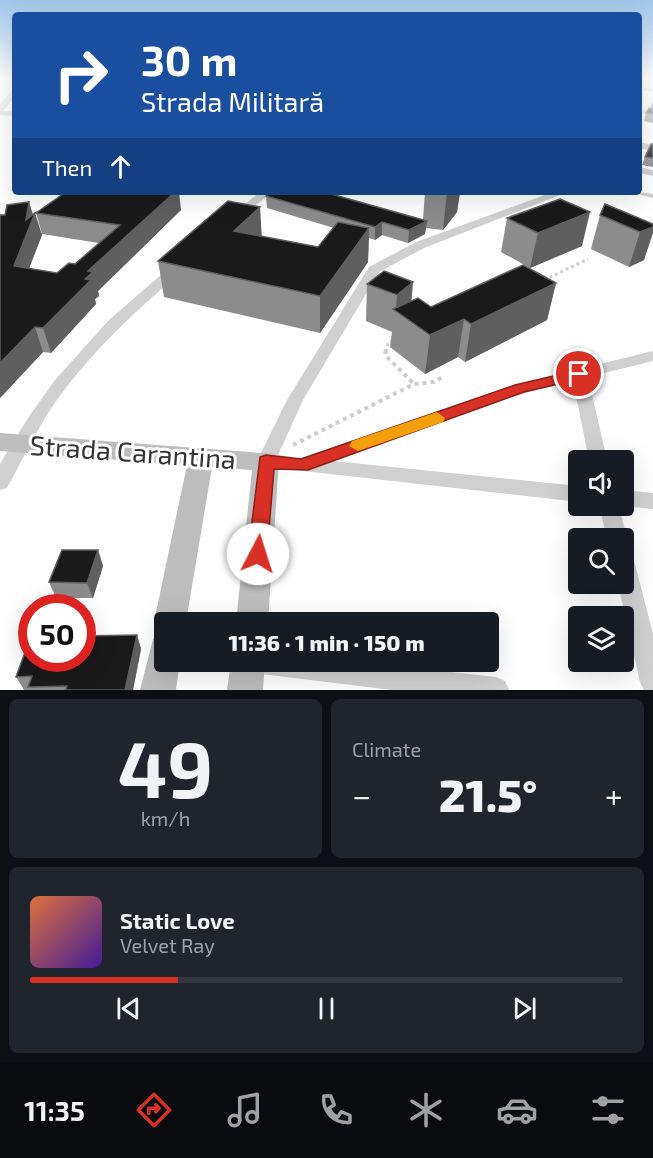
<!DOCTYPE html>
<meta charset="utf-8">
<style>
:root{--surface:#171b24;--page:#20242c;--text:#f1f3f6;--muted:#9ea1a6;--line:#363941;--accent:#d93025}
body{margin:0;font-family:"Exo 2",sans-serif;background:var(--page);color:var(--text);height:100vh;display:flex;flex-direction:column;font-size:22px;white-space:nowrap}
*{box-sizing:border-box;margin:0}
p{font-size:20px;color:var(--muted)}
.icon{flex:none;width:33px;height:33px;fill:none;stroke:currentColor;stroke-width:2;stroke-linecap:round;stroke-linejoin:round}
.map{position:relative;height:690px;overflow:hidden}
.sheet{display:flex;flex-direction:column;gap:9px;padding:9px;background:#0d0f14;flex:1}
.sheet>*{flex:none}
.banner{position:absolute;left:12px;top:12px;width:630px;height:183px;border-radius:6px;box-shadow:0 6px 24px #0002;background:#1a4fa0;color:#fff;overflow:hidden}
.tools{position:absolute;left:568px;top:450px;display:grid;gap:12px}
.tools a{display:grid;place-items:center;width:66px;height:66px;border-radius:6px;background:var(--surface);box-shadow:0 6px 24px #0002;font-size:30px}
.speed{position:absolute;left:18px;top:594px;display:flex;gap:12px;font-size:30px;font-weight:700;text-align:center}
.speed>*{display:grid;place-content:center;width:78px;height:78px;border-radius:50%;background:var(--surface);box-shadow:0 6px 24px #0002;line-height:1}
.speed .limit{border:9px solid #d22;background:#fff;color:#111}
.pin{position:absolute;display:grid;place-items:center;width:51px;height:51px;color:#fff;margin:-26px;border:3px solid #fff;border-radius:50%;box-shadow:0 2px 6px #0007}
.me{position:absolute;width:66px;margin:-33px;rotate:5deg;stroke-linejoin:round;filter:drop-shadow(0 0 4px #0008)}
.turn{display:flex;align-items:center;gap:21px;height:126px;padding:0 30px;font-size:27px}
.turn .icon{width:78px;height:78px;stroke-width:2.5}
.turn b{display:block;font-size:42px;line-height:51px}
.then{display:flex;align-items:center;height:57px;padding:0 30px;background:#0003;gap:12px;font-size:22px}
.big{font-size:45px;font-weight:800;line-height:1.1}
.sheet .card{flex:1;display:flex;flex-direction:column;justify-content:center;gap:9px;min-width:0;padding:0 21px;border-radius:9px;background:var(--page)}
.sheet .dial{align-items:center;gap:0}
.dial b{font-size:78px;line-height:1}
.song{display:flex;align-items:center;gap:18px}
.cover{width:72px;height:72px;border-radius:9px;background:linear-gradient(135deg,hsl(20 70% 55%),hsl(260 70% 35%))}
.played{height:6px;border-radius:3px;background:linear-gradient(90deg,var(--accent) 25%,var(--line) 25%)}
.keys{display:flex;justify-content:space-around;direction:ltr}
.heat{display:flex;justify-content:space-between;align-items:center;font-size:33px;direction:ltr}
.sheet .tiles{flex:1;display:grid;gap:9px;grid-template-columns:1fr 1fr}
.card:last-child{grid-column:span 2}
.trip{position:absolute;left:154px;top:612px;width:345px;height:60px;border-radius:6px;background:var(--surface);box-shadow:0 6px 24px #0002;font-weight:800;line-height:60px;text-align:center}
.tabs{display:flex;height:96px;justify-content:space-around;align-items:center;background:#090b0e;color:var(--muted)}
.tabs .icon{width:42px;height:42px}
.tabs .current{color:var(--accent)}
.tabs b{font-size:27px;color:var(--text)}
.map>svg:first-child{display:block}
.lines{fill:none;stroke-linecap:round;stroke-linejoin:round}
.path-far1{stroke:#cdcdcd;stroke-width:3;stroke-dasharray:3 3;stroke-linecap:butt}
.path{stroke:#cdcdcd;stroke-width:4;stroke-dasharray:4 4;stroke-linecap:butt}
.service{fill:#d0d0d0;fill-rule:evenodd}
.minor{fill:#d0d0d0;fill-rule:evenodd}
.secondary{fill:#bdbdbd;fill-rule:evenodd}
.rail{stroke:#888;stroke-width:2;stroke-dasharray:3 2;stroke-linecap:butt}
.wall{fill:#8c8c8c}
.shaded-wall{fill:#5f5f5f}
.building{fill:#1a1a1a;stroke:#5f5f5f;stroke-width:1.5}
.route{fill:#d93025;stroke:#8d1f18;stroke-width:1.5}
.slow{fill:#f59e0b}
.labels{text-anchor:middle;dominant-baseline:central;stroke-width:6;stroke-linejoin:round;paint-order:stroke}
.near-street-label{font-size:27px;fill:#333;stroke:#fff}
</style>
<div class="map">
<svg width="653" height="690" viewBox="0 0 653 690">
<rect width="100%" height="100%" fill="#fff"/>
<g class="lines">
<!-- path-far1 -->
<g class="path-far1">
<polyline points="544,280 588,259"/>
<polyline points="386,352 388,343 394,340"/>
</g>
<!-- path -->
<g class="path">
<polyline points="386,350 385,355 414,384"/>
<polyline points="293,445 414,384 434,382 444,376"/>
</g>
<!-- service -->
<polygon class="service" points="629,192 639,192 653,194 653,198"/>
<!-- minor -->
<g class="minor">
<polygon points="12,90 15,90 15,97 3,111 15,112 15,116 0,115 0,104"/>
<polygon points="639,109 653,111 653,115 639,113"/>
<polygon points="639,142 653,145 653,151 639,148"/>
<polygon points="639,167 653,170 653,176 639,173"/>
<polygon points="260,192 272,192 238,220 230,220 230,216"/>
<polygon points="553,192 568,192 424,248 379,272 303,400 278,455 301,458 514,385 653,351 653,361 588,377 607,460 589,460 573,381 525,393 333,461 579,486 579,502 259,466 257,461 287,400 369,267 416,242"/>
<path d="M 175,266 L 181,270 L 180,273 C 132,314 88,355 52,407 C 35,433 22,461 7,488 L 0,490 L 0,464 L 28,418 L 55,380 L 109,320 L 170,267 Z"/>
<polygon points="624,490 653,493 653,509 623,506"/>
<polygon points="599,506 619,506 627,538 624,544 624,538 607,538"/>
<polygon points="624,555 632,557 635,564 653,634 653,690 644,690 640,682 618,584 624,584"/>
<polygon points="249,662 360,662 496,677 505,681 509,690 392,690 261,674 252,670"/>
</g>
<!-- secondary -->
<g class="secondary">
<polygon points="0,433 275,454 279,461 268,622 236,622 252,470 212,467 186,622 165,622 165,662 180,662 176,690 140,690 153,639 164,635 158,633 154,622 187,465 0,451"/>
<polygon points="231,662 265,662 263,690 227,690"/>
</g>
<!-- rail -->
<polyline class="rail" points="639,89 653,90"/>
</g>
<!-- wall -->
<g class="wall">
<polygon points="653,100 653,123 644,121 646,113 650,108"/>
<polygon points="653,144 653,167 642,165 645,157"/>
<polygon points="425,192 460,192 457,212 443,230 426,228 425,234 408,243 382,235 375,240 369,238 368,262 320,333 164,297 158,261 262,236 318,247 334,228 267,208 266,196 423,220"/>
<polygon points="181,210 98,291 99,296 95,299 96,304 51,353 43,352 0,398 0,215 33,215 42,235 29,268 57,273 75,264 99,243 42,234 36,213"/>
<polygon points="600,215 653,224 644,260 629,267 591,249"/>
<polygon points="507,218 582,246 530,268 501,252"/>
<polygon points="556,283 547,320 465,362 458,357 425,374 390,347 392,332 366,321 367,284 411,301 431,307"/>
<polygon points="98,550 103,566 93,598 56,598 49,582"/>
<polygon points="137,635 141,649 133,690 24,690 16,677 32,658"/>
</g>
<!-- shaded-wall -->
<g class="shaded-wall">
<polygon points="175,192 179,192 181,210 98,291 99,296 95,299 96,304 51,353 43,328 85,279 88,271"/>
<polygon points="447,192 460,192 457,212 443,230"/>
<polygon points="29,202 34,218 35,213 42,235 21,289 14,266 26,220"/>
<polygon points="260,207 262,240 234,231"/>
<polygon points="590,212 582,246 530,268 538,233"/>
<polygon points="427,221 425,234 408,243 409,230"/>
<polygon points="382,222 382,235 375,240 375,227"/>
<polygon points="653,227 653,233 644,260 629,267 640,232"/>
<polygon points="369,228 368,262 320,333 320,296"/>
<polygon points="413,282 410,319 396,311 397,295"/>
<polygon points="556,283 547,320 465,362 471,324"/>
<polygon points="464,319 458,357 425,374 430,335"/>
<polygon points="35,327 43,352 0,398 0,363"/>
<polygon points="98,550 103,566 93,598 87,583"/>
<polygon points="137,635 141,649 133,690 125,690"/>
</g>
<!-- building -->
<g class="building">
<polygon points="649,108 653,109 653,114 646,113"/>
<polygon points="651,144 653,144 653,158 645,157"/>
<polygon points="66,192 175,192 88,271 93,272 85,279 91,280 43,328 35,327 0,363 0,215 5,215 7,205 29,202 26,220 35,213 14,266 57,273 69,263 75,264 120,225 36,213"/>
<polygon points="271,192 324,192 427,221 409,230 382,222 375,227 266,196"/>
<polygon points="560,199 590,212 538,233 507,218"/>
<polygon points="228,201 260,207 234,231 318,247 338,222 369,228 320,296 158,261"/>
<polygon points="605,204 653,224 653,227 640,232 600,215"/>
<polygon points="523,265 556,283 471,324 464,319 430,335 393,309 418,298 431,307"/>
<polygon points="384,271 413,282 397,295 367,284"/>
<polygon points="62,550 98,550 87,583 49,582"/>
<polygon points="137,635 125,690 66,690 67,686 28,687 32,676 16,677 27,647 32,647 32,658 82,658 82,636"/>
</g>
<!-- sky -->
<linearGradient id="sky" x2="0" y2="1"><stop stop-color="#9ec6ea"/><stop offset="0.45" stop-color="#fff"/><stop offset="1" stop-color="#fff" stop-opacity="0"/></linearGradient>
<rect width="653" height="175" fill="url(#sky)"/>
<!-- route -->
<polygon class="route" points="579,370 586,374 584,378 524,392 308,470 274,469 267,554 265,559 258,562 251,559 248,554 260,457 266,455 301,459 515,385"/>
<!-- slow -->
<polygon class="slow" points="437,412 445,418 443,422 358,451 349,446 352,441"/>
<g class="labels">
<!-- near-street labels -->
<g class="near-street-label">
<text transform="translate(133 451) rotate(4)">Strada Carantina</text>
</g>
</g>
</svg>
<div class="tools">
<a><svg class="icon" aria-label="sound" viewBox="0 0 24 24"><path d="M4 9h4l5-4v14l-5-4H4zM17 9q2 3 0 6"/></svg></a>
<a><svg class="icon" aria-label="search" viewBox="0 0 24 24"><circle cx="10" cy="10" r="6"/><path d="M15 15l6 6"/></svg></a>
<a><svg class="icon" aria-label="layers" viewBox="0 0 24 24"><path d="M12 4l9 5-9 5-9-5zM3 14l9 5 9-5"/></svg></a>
</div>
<div class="speed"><div class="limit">50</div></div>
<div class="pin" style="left:579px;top:374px;background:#d93025"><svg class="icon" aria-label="arrive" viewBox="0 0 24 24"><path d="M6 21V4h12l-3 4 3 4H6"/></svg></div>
<svg class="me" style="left:258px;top:554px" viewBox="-20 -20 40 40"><circle r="19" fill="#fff"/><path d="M0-13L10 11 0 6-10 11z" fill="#d93025"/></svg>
<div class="trip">11:36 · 1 min · 150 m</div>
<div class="banner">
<div class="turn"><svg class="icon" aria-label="right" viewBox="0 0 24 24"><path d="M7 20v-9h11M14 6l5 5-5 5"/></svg><div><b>30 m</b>Strada Militară</div></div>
<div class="then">Then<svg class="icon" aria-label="ahead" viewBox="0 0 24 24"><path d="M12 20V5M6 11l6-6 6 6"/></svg></div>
</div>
</div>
<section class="sheet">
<div class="tiles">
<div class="card dial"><b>49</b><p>km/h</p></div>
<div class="card"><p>Climate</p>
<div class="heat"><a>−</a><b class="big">21.5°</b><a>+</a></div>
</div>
<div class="card">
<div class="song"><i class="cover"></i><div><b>Static Love</b><p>Velvet Ray</p></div></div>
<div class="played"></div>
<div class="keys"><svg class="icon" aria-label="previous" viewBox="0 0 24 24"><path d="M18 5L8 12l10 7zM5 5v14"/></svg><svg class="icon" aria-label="pause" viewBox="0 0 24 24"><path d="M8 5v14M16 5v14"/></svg><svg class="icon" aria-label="next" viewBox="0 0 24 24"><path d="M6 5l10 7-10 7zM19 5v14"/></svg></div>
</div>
</div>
</section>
<nav class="tabs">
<b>11:35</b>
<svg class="icon current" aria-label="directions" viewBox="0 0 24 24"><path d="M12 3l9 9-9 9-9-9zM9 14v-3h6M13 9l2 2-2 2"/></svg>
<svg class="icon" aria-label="music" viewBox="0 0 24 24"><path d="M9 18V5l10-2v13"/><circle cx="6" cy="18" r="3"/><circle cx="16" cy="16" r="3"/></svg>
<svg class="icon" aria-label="phone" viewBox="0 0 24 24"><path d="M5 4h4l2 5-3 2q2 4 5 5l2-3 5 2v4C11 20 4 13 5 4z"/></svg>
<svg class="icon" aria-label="climate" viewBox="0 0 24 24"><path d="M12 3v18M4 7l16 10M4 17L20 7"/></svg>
<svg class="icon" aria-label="car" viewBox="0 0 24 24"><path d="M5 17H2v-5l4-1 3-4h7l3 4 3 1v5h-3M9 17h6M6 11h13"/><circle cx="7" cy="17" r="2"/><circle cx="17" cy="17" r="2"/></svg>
<svg class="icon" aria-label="filters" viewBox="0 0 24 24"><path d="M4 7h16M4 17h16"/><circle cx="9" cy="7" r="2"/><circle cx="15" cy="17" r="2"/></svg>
</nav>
